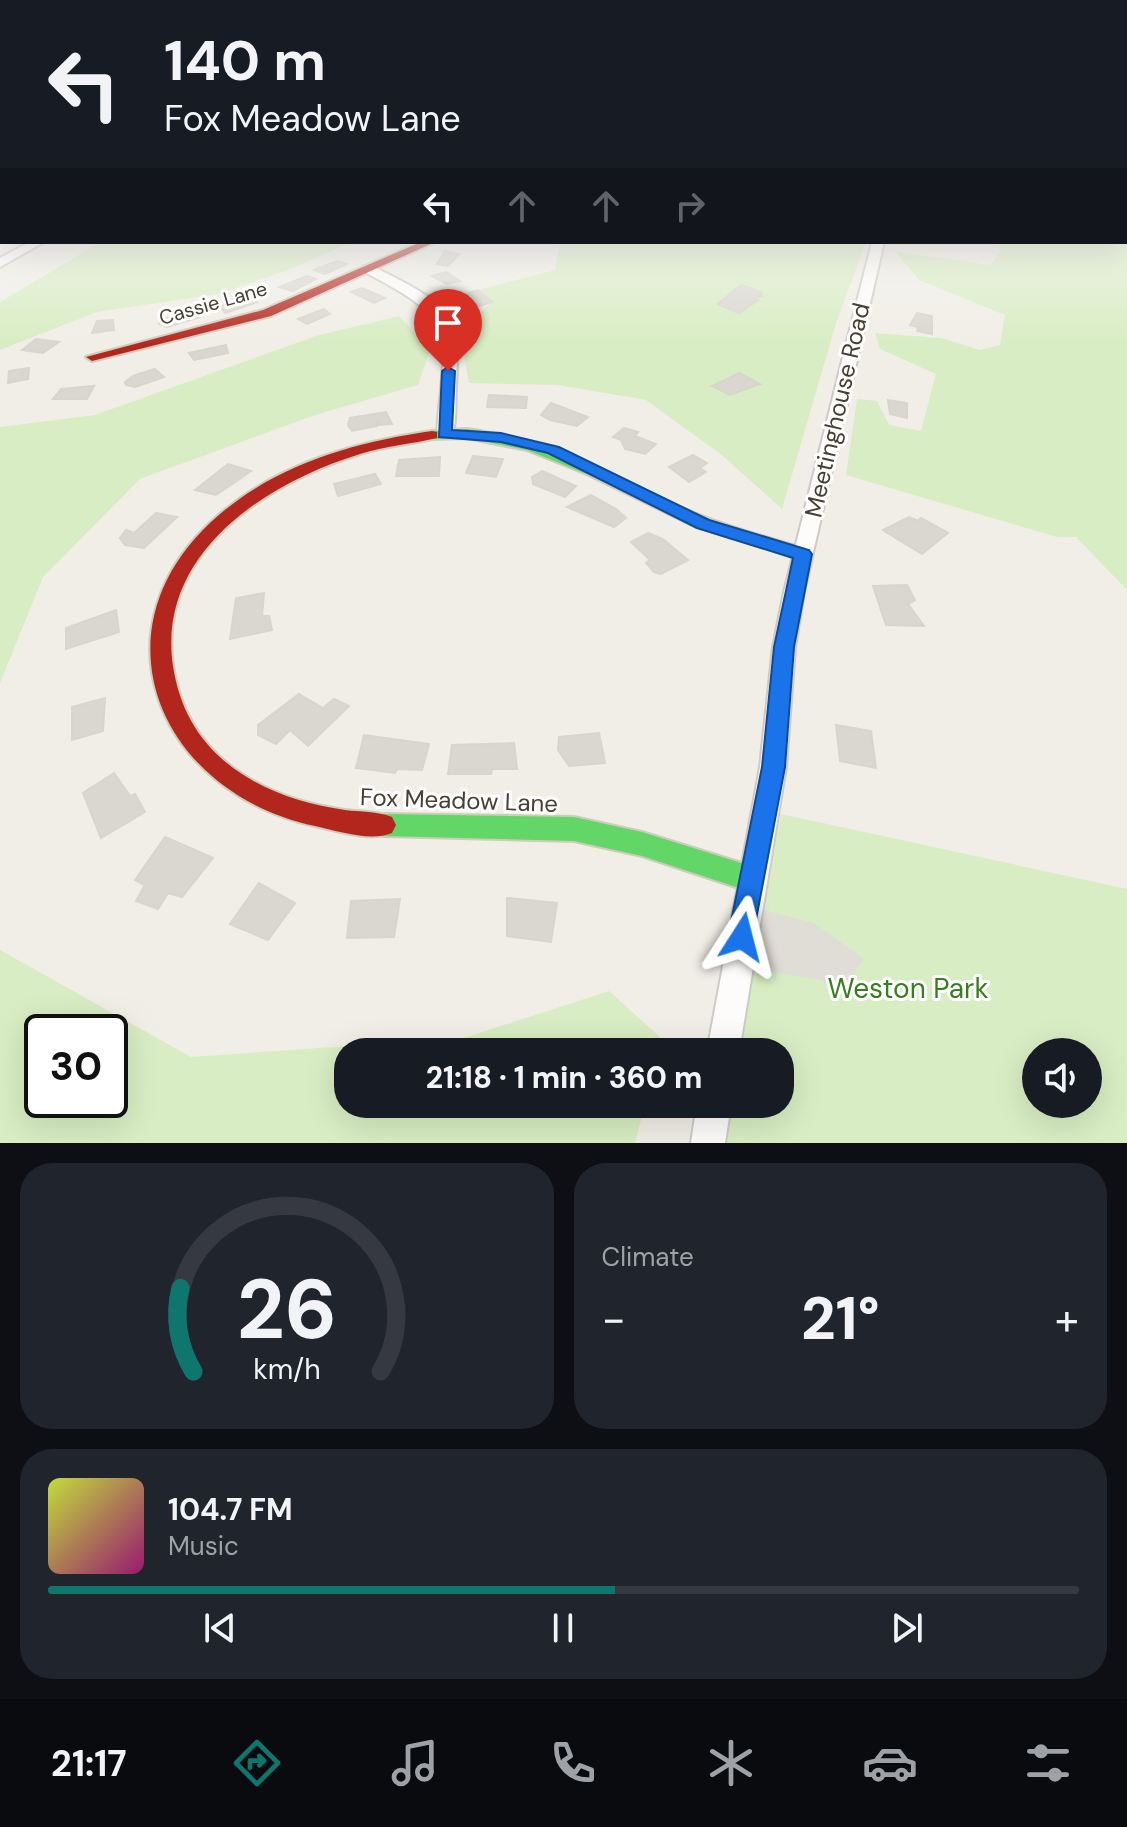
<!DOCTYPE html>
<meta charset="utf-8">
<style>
:root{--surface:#171b24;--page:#20242c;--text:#f1f3f6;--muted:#9ea1a6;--line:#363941;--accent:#0f766e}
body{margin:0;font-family:"DM Sans",sans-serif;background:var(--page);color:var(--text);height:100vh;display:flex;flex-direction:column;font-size:30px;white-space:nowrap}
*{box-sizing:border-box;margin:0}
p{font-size:26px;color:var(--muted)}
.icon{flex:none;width:44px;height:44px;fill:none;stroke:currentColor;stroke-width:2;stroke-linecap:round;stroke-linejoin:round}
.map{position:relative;height:1143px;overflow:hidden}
.panel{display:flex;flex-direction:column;gap:20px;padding:20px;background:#0d0f14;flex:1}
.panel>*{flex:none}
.top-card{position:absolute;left:0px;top:0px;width:1128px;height:244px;box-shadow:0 8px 32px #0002;background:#171b24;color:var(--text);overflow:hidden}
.controls{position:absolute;left:1022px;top:1038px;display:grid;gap:16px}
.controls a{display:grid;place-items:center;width:80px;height:80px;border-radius:50%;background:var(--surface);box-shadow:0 8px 32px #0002;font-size:40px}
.speed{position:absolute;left:24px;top:1014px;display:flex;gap:16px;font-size:40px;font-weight:700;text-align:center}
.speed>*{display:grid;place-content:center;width:104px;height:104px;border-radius:50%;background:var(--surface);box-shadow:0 8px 32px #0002;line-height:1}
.speed .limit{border:4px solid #111;border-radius:12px;background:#fff;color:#111}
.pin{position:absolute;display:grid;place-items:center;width:68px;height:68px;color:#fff;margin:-82px -34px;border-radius:50% 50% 50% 0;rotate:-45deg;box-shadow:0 0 8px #0007}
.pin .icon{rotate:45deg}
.me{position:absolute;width:88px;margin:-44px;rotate:9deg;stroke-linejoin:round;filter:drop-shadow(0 0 6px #0008)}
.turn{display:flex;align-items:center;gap:28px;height:168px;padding:0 32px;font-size:36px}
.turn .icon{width:104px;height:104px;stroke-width:2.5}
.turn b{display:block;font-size:56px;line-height:68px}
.lanes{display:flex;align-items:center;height:76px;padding:0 32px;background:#0003;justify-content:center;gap:40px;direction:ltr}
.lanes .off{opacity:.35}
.big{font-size:60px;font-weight:800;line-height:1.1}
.panel .tile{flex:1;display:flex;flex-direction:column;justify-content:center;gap:12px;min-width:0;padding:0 28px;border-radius:32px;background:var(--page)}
.panel .dial{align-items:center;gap:0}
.dial svg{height:208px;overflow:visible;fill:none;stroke:var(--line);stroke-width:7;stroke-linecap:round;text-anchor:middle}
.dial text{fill:var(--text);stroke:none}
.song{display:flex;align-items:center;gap:24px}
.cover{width:96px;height:96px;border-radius:12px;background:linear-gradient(135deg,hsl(70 70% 55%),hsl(320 70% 35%))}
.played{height:8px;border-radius:4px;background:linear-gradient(90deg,var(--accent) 55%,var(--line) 55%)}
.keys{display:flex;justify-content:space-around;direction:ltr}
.heat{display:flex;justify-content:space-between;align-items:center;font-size:44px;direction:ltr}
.panel .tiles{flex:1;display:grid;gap:20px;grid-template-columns:1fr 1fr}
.tile:last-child{grid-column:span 2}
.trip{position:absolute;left:334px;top:1038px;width:460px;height:80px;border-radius:32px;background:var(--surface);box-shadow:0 8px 32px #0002;font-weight:800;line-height:80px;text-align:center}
.tab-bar{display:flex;height:128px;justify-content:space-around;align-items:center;background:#090b0e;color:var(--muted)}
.tab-bar .icon{width:56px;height:56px}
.tab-bar .selected{color:var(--accent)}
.tab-bar b{font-size:36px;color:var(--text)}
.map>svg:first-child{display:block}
.green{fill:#d8edc3;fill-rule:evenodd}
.parking{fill:#dfddd6}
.building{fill:#d9d7cf;stroke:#d8d5cc;stroke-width:2}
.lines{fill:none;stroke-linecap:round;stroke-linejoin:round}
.street-casing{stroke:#cecbc4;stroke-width:4}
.fast-casing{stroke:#d0ccbc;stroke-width:4}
.jam-casing{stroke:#d0ccbc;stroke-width:4}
.street{fill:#fdfcfb;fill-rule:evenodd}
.fast{fill:#63d668;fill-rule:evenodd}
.jam{fill:#b3261e;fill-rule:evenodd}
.route{fill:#1a73e8;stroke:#114b97;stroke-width:2}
.labels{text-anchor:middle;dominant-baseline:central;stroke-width:6;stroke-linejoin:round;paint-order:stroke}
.far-street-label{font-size:20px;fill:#464032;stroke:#fff}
.street-label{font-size:24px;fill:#464032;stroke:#fff}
.near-park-label{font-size:28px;fill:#387e1f;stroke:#fff}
</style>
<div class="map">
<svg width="1127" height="1143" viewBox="0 0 1127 1143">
<rect width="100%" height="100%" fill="#f0eee6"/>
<!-- green -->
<g class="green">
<polygon points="1127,186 1127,590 1076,537 1057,537 846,475 857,399 877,401 889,425 921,431 936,374 880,349 875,333 941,338 980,350 1000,345 1005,315 919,280 896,252 990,265 1000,253 999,242 1126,242"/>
<polygon points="101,242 352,242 288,270 218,294 97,312 0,350 0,302"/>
<polygon points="560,242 866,242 836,323 782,509 723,456 646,400 557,385 469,383 460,334 491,302 478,290 555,270"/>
<polygon points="399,316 430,350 418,385 315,415 140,479 43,577 0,683 0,427 95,415 316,336"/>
<path d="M 781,814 L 1127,889 L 1127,1143 L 721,1143 L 728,1104 L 780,1104 L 780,1052 L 737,1052 ZM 1036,1052 L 1088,1052 L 1088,1104 L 1036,1104 Z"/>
<path d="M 0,950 L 191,1057 L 464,1038 L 609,991 L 660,1037 L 657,1052 L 348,1052 L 348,1104 L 645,1104 L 635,1143 L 0,1143 ZM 42,1032 L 110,1032 L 110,1100 L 42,1100 Z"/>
</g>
<!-- parking -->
<polygon class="parking" points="763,910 814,923 864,959 839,991 821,980 752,969"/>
<!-- building -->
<g class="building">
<polygon points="445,251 459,254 448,266 437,264"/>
<polygon points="337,261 347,264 325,274 314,270"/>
<polygon points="446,272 460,281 447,284 432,276"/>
<polygon points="307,276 316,279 293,291 279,287"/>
<polygon points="741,285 761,292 762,296 752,298 758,300 739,313 718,304"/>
<polygon points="362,288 385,298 374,303 351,292"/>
<polygon points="478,290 492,302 479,306 462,298 461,295"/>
<polygon points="250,297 257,302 225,313 219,306"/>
<polygon points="324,309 330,314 307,324 298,319"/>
<polygon points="199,311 203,316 167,327 159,324 162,319"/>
<polygon points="917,313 932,316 932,334 917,331 918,327 910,325"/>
<polygon points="113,320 114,330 92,333 97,321"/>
<polygon points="36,339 59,342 43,353 22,350"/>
<polygon points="226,345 228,353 194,360 189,353"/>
<polygon points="29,368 28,379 8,383 9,371"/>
<polygon points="155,369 164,377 135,387 126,385 125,382 133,376"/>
<polygon points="739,373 760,384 730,395 712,386"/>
<polygon points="94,386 87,399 53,399 61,389"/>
<polygon points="489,395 527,397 526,408 487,407"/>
<polygon points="888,400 907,403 907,418 890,414"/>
<polygon points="551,403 588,417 577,426 550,420 541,415"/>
<polygon points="386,412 392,424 379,425 377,420 377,426 352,431 348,425 350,418"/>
<polygon points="624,428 638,432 635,436 656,444 645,454 625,449 621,440 613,437"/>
<polygon points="693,455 707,463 700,468 706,472 689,482 669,467"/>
<polygon points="473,456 503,459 496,477 466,473"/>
<polygon points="440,457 439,476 396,476 399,460"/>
<polygon points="228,464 251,471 216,495 195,490"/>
<polygon points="542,471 576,486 565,497 533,484 532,477"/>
<polygon points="375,474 381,484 338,496 334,484"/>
<polygon points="591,495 616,509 626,518 614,527 567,507"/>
<polygon points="156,513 177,517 144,548 125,545 120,538 126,530 134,533"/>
<polygon points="909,517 918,521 921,518 948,533 922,554 883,530"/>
<polygon points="648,533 663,539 688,560 661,574 654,572 646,563 650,560 631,542"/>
<polygon points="907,585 915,600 908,604 924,626 886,625 873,586"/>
<polygon points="264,593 262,616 269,616 272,630 230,639 236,598"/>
<polygon points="116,610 119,632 66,649 66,628"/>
<polygon points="299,694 323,708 334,699 349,706 308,746 290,730 276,744 258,735 258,725"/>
<polygon points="105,698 103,731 72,740 72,707"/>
<polygon points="836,725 871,731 876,768 840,761"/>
<polygon points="599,733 605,763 569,766 558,750 559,737"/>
<polygon points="364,735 429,744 422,770 397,769 395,773 356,768"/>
<polygon points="514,743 517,769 492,769 491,774 448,774 452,745"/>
<polygon points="114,773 130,796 135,794 145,812 101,838 83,793"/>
<polygon points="165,837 213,858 182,897 168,893 158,909 136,901 145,885 135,880"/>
<polygon points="259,883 295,903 268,940 230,924"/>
<polygon points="507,898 557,903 551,942 507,936"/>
<polygon points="400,899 394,937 347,938 351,901"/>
</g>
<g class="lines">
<defs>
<g id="street">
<polygon points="30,242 44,242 0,267 0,258"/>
<polygon points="872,242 884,242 804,592 795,647 786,767 739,1052 707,1052 760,767 773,647 784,592"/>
<path d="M 364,266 L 372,266 C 439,300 462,307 456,388 C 455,403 457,424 451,437 L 439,437 L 437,434 C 444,333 463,322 364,272 Z"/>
<polygon points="697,1104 731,1104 725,1143 691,1143"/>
</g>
<g id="fast">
<path d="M 467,429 C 552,440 615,479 692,512 C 729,528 770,538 809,550 L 812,554 L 803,560 L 694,526 L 589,475 L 527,450 L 467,438 L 432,439 L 425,435 L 432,431 Z"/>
<polygon points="384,814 574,817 642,832 751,866 760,870 764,879 760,888 751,892 642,856 574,841 384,836 376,833 372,825 376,817"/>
</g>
<g id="jam">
<polygon points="421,242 435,242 271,316 92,361 86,357 263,310"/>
<path d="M 432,431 L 437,432 L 437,438 C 412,444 385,446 360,454 C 266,483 156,553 173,666 C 180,712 202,748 242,774 C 272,794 309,805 345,810 C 361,812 377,811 392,817 L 396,825 L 392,833 C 370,842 338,831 315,826 C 157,792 88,626 220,514 C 280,463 356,442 432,431 Z"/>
</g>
</defs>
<!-- street casing -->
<use href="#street" class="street-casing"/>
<!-- fast casing -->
<use href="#fast" class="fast-casing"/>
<!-- jam casing -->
<use href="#jam" class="jam-casing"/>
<!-- street -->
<use href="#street" class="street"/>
<!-- fast -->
<use href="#fast" class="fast"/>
<!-- jam -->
<use href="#jam" class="jam"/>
</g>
<!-- sky -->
<linearGradient id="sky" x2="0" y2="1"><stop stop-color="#92c0ec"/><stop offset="0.54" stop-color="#f8f7f4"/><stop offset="1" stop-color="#f8f7f4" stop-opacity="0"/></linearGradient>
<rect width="1127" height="346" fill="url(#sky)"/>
<!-- route -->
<polygon class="route" points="448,367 455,371 452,430 501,433 559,447 709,520 809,550 812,554 794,647 785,767 751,946 742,950 732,946 728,937 762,767 774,647 793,558 697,528 548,453 501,442 439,437 442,371"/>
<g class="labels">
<!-- far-street labels -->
<g class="far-street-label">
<text transform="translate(213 303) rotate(-16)">Cassie Lane</text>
</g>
<!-- street labels -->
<g class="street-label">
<text transform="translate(837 410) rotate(-77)">Meetinghouse Road</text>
<text transform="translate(459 800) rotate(2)">Fox Meadow Lane</text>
</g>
<!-- near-park labels -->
<g class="near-park-label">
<text x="908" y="988">Weston Park</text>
</g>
</g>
</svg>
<div class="controls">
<a><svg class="icon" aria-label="sound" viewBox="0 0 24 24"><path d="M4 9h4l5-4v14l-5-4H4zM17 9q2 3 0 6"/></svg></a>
</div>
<div class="speed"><div class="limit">30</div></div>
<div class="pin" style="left:448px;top:371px;background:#d93025"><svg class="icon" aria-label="arrive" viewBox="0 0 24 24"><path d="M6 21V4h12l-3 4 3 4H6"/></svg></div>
<svg class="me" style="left:742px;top:937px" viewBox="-20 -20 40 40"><path d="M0-17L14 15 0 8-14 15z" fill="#1a73e8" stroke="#fff" stroke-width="4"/></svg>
<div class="trip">21:18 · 1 min · 360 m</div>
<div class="top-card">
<div class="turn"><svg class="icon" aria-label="left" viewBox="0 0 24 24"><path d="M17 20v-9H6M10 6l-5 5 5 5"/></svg><div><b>140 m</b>Fox Meadow Lane</div></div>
<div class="lanes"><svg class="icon" aria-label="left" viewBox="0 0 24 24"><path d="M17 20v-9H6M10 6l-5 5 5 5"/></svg><svg class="icon off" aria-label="ahead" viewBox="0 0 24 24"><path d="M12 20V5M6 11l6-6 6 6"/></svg><svg class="icon off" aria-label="ahead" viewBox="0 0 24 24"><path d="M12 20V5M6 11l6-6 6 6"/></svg><svg class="icon off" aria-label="right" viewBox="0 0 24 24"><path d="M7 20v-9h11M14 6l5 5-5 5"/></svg></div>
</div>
</div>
<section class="panel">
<div class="tiles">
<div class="tile dial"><svg viewBox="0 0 100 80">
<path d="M14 69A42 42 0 1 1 86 69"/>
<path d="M14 69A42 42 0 0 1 9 37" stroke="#0f766e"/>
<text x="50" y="56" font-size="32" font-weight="700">26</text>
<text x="50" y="72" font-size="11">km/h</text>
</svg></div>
<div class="tile"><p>Climate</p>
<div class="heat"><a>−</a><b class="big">21°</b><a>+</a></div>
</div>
<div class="tile">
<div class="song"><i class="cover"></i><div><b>104.7 FM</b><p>Music</p></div></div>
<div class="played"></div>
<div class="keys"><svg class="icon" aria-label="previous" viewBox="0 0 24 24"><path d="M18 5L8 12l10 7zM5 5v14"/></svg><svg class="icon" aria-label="pause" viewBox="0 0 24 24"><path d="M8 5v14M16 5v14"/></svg><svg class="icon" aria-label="next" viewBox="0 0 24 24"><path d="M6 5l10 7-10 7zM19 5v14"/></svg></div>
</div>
</div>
</section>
<nav class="tab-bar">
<b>21:17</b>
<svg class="icon selected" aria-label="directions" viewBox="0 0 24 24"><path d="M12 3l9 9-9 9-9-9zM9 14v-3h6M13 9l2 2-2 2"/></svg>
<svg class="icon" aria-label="music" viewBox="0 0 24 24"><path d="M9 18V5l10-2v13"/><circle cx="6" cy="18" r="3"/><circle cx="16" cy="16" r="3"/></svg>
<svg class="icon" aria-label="phone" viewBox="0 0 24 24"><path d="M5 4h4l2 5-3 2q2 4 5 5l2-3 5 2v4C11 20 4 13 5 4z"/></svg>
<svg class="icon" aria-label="climate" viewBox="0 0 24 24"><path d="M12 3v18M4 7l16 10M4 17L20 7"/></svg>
<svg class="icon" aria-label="car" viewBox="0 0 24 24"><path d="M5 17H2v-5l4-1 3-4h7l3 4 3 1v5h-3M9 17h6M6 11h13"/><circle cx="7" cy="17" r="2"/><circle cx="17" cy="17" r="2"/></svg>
<svg class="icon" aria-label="filters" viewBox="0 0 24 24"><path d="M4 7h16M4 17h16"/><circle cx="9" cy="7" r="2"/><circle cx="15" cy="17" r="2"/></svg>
</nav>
